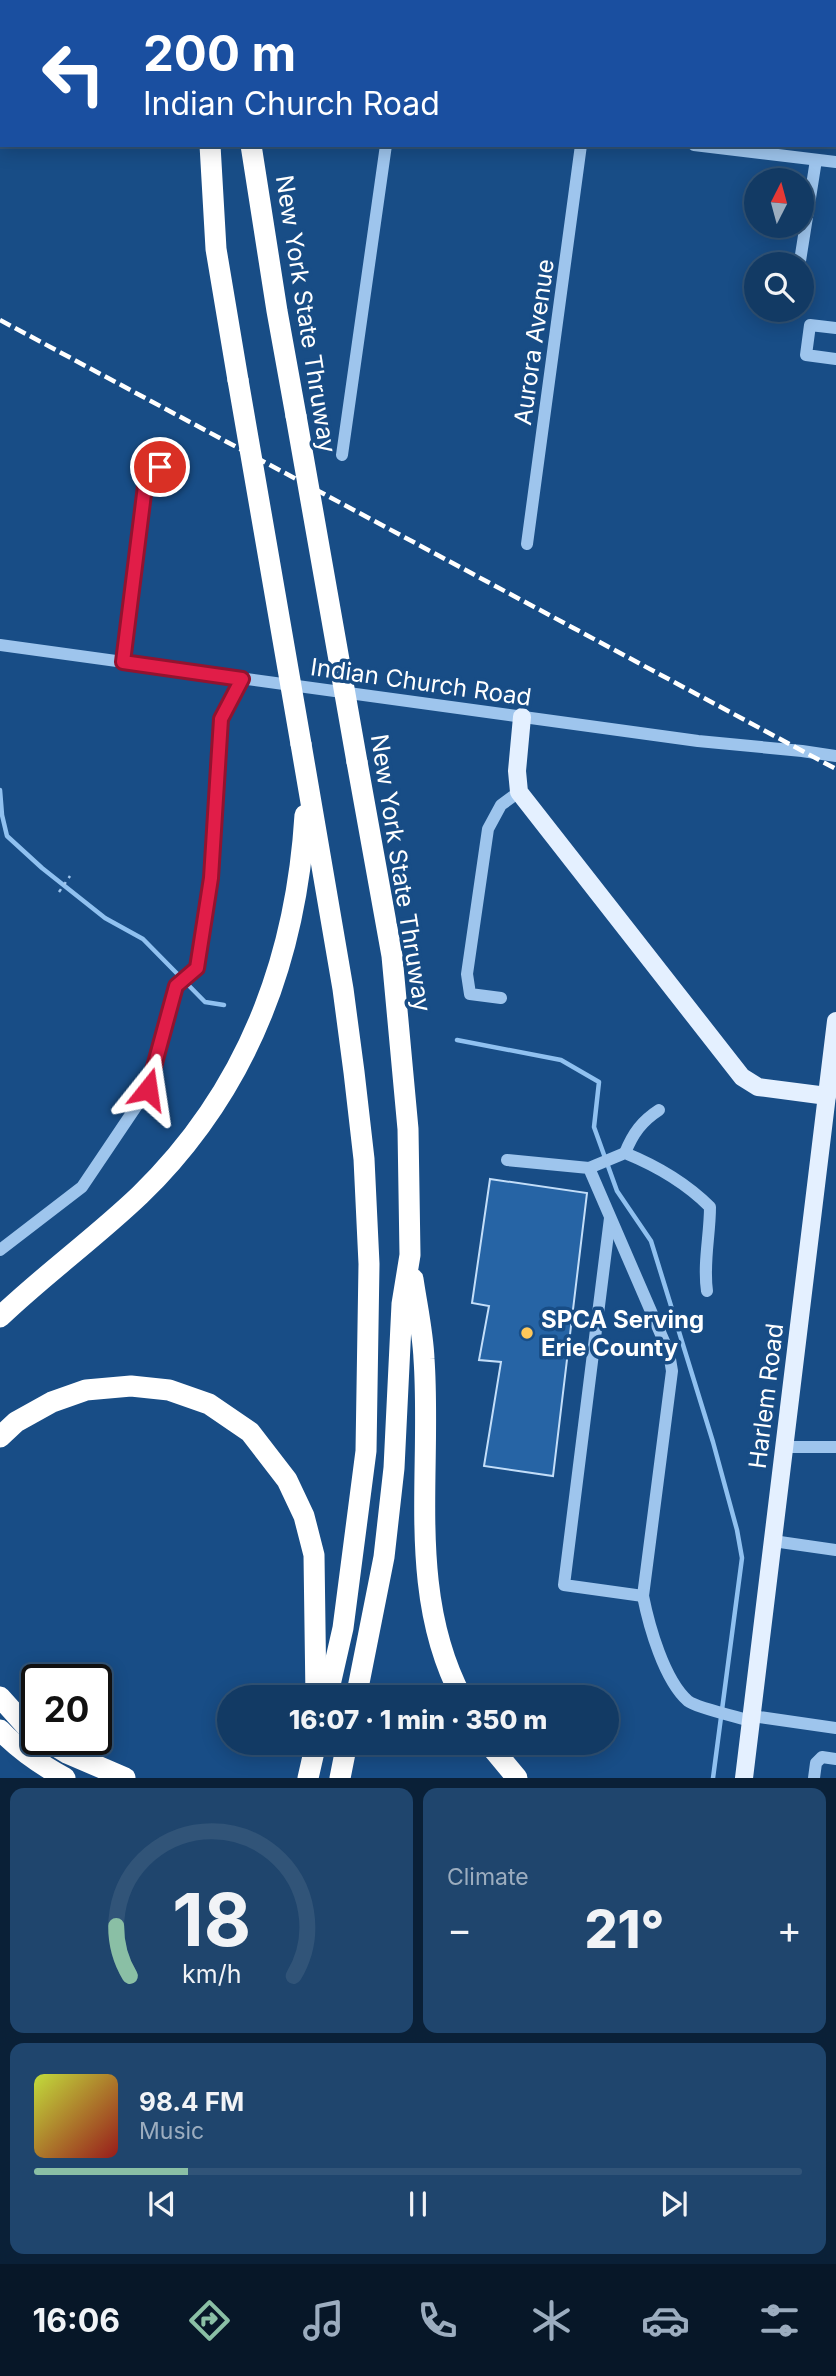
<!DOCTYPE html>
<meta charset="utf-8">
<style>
:root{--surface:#123a64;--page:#1f456d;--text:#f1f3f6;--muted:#9cadbf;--line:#315478;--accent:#8abfa5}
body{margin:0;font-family:Inter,sans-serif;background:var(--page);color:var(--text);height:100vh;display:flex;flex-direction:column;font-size:26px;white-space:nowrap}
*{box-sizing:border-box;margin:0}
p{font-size:23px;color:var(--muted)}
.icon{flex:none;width:38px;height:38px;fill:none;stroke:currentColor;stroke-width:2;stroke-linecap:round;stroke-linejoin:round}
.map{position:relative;height:1778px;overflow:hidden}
.details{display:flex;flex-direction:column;gap:10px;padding:10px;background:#0a2037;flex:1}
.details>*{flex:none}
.guide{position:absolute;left:0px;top:0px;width:836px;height:147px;box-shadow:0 4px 18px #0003,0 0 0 2px var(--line);background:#1a4fa0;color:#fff;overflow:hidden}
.needle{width:46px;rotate:6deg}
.fabs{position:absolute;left:744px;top:168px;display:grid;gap:14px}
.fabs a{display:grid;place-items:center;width:70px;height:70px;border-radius:50%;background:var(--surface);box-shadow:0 4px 18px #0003,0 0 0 2px var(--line);font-size:35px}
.speed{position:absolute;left:21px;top:1664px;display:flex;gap:14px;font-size:35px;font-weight:700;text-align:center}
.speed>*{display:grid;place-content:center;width:91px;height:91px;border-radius:50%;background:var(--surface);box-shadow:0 4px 18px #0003,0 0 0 2px var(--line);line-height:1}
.speed .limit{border:4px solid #111;border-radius:10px;background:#fff;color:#111}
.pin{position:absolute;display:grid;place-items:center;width:60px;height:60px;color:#fff;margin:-30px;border:4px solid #fff;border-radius:50%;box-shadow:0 2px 7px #0007}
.me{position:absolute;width:77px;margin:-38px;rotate:15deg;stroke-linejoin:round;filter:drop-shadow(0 0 5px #0008)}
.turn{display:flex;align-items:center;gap:24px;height:147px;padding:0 28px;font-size:32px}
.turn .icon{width:91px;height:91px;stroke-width:2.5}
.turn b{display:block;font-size:49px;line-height:60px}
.big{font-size:52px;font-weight:800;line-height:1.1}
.details .widget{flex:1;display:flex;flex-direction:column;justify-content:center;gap:10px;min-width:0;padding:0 24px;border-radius:14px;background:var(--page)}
.details .dial{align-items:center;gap:0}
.dial svg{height:182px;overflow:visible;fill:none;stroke:var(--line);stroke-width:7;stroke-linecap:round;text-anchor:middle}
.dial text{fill:var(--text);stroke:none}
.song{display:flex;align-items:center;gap:21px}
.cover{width:84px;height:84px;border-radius:10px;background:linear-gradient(135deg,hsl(70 70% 55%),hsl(0 70% 35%))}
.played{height:7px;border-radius:4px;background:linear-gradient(90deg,var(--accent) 20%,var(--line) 20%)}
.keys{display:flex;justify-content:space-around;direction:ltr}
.heat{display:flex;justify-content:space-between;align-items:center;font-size:38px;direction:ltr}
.details .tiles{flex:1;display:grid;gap:10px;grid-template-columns:1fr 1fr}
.widget:last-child{grid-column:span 2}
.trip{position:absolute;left:217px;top:1685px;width:402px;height:70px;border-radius:35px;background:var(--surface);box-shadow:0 4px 18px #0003,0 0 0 2px var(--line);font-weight:800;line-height:70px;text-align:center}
.dock{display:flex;height:112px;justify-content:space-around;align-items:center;background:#071728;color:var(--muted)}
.dock .icon{width:49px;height:49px}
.dock .selected{color:var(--accent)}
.dock b{font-size:32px;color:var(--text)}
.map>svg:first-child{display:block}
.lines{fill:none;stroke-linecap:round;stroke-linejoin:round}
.stream{stroke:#90c1f0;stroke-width:4.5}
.building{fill:#2664a5;stroke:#c3def9;stroke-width:2}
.path{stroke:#9ec5ed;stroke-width:2.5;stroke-dasharray:3.5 5;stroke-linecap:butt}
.minor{stroke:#9ec5ed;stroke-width:12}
.major{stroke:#e4f0ff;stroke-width:18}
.highway{stroke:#fff;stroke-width:21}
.rail{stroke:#fff;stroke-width:4.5;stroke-dasharray:12 5;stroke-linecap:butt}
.highway-bridge{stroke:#fff;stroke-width:21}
.route-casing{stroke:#92132f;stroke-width:18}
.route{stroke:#e11d48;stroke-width:12}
.poi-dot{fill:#ffc85a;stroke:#184d86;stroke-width:2.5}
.labels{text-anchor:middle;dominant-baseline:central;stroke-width:7;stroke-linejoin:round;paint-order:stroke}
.street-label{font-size:24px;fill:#fff;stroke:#184d86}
.poi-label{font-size:24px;font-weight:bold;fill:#fff;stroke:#184d86;text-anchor:start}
</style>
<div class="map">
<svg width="836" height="1778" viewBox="0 0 836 1778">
<rect width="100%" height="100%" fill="#184d86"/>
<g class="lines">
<!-- stream -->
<g class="stream">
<polyline points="0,790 2,815 7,836 42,868 105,918 143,939 205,1002 224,1005"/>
<polyline points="457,1040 561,1060 599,1082 594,1127 617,1191 651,1241 713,1442 737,1530 742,1558 713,1778"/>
</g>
</g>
<!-- building -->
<g class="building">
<rect x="719" y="0" width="36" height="2"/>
<polygon points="490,1179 587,1193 553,1476 484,1466 501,1362 479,1360 489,1306 472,1303"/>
</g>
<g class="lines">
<!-- path -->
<polyline class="path" points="59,892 70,876"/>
<!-- minor -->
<g class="minor">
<polyline points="406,2 406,0"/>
<polyline points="600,2 600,0"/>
<polyline points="775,2 776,0"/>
<polyline points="835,11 836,12"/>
<polyline points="835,67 836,58"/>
<polyline points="835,120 836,120"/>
<polyline points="694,145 836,162"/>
<polyline points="800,261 816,160"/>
<polyline points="836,328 810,325 806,355 836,359"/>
<polyline points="342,455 386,145"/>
<polyline points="527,544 581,145"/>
<polyline points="0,645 698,741 802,751 836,756"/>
<polyline points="123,661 145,486 161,467"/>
<polyline points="501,998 470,994 467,974 488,829 501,805 519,792"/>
<path d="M 625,1153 C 633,1133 642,1121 659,1110"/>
<path d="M 507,1160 L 589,1168 L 669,1353 L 672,1371 L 643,1596 C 649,1626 664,1680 688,1701 C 697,1708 738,1717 751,1721"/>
<path d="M 589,1168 L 625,1153 C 657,1166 685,1182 710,1207 C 710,1235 703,1263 707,1291"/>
<polyline points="610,1218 564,1585 643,1596"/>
<polyline points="0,1250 82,1187 148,1089 176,986 197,968 211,878 221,719 242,679"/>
<polyline points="784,1447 836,1447"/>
<polyline points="773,1541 836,1550"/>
<polyline points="752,1716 836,1728"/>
<polyline points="814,1778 816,1763 822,1757 836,1759"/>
</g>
<!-- major -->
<g class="major">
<polyline points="522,717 517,771 519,792 742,1077 758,1087 827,1096"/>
<polyline points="744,1778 836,1021"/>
</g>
<!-- highway -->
<g class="highway">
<polyline points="246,0 247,2"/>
<polyline points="205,2 205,0"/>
<polyline points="210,145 216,249 238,380"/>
<polyline points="251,145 277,311 296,416"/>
<polyline points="301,744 343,989 354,1072 364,1159 369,1264 366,1451 343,1628 327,1698"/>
<path d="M 413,1279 C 417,1306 423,1333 424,1359 C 432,1472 406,1593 462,1698"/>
<path d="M 0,1317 C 45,1274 95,1238 140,1195 C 246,1092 296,961 305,815"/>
<polyline points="0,1437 16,1422 52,1402 86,1390 131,1386 169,1390 209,1404 250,1432 287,1480 304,1516 314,1555 316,1698"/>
<polyline points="0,1697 26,1726 37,1733"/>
<polyline points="356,1698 384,1557 394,1468 402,1304 410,1255 408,1129 392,956 357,762"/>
<path d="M 0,1730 C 19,1750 41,1765 65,1778"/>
<polyline points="46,1740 67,1753 125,1778"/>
<polyline points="488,1743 517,1778"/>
<polyline points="308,1778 316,1743"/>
<polyline points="340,1778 347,1743"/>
</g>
<!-- rail -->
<polyline class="rail" points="0,320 836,769"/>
<!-- highway-bridge -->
<g class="highway-bridge">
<polyline points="238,380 301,744"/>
<polyline points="296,416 357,762"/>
</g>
</g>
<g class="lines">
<defs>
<polyline id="route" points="148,1089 176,986 197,968 211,878 221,719 242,679 123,662 145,486 160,467"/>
</defs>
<!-- route casing -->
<use href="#route" class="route-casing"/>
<!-- route -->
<use href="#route" class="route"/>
</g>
<!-- markers -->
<circle class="poi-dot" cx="527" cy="1333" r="7"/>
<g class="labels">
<!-- street labels -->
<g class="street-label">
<text transform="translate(306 314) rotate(81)">New York State Thruway</text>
<text transform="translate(534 342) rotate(-82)">Aurora Avenue</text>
<text transform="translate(421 682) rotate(8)">Indian Church Road</text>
<text transform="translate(401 873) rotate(81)">New York State Thruway</text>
<text transform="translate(766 1396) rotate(-83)">Harlem Road</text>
</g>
<!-- poi labels -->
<g class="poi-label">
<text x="541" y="1319">SPCA Serving<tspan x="541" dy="28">Erie County</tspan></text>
</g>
</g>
</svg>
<div class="fabs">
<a><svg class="needle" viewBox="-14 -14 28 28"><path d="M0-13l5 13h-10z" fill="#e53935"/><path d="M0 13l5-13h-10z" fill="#9cadbf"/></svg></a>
<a><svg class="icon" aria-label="search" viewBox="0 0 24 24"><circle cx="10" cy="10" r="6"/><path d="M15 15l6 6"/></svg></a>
</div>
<div class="speed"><div class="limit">20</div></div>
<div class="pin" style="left:160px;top:467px;background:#d93025"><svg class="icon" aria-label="arrive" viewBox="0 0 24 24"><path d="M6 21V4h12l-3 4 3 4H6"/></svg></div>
<svg class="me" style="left:148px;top:1089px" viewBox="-20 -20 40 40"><path d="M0-17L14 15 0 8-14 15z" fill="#e11d48" stroke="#fff" stroke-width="4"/></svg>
<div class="trip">16:07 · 1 min · 350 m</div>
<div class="guide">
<div class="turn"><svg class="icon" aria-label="left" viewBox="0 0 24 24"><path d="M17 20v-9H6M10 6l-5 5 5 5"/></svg><div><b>200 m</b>Indian Church Road</div></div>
</div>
</div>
<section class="details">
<div class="tiles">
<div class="widget dial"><svg viewBox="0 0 100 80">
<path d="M14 69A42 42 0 1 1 86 69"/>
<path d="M14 69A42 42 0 0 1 8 47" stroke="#8abfa5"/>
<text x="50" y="56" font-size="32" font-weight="700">18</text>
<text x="50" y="72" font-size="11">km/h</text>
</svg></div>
<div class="widget"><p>Climate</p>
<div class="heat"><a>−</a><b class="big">21°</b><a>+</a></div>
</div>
<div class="widget">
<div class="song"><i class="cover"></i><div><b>98.4 FM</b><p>Music</p></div></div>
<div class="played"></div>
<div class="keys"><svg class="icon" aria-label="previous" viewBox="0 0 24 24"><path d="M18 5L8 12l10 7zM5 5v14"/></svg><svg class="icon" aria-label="pause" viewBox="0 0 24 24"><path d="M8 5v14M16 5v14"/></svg><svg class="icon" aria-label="next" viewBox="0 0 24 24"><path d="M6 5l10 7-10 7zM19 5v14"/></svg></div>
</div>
</div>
</section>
<nav class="dock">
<b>16:06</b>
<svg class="icon selected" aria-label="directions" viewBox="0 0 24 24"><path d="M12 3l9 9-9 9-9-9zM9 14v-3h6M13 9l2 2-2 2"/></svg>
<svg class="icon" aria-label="music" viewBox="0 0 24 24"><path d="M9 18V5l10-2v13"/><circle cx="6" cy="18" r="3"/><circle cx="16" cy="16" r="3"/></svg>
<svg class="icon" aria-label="phone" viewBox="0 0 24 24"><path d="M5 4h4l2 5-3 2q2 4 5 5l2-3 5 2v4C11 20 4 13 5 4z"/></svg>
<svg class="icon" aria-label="climate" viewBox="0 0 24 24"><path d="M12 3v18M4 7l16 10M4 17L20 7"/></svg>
<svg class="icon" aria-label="car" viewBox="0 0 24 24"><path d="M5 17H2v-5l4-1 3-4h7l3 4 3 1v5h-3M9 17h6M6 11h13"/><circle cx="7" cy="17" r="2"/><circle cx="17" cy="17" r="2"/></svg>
<svg class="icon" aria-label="filters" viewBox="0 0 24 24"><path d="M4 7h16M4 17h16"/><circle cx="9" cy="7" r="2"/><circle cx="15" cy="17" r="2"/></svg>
</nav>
